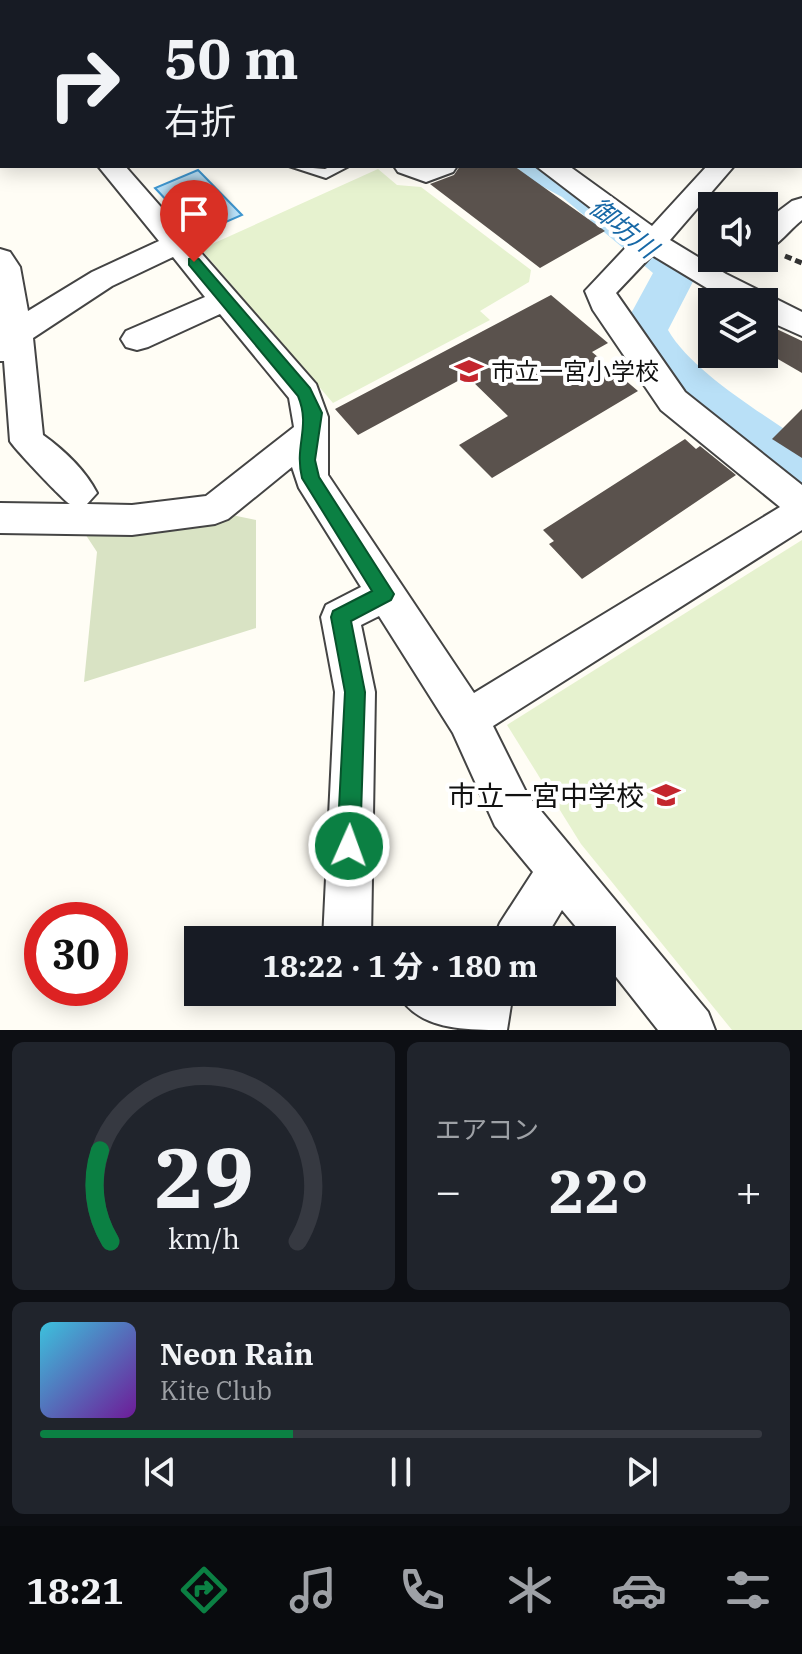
<!DOCTYPE html>
<html lang="ja">
<meta charset="utf-8">
<style>
:root{--surface:#171b24;--page:#20242c;--text:#f1f3f6;--muted:#9ea1a6;--line:#363941;--accent:#0b8043}
body{margin:0;font-family:"IBM Plex Serif","Noto Sans JP",serif;background:var(--page);color:var(--text);height:100vh;display:flex;flex-direction:column;font-size:30px;white-space:nowrap}
*{box-sizing:border-box;margin:0}
p{font-size:26px;color:var(--muted)}
.icon{flex:none;width:44px;height:44px;fill:none;stroke:currentColor;stroke-width:2;stroke-linecap:round;stroke-linejoin:round}
.map{position:relative;height:1030px;overflow:hidden}
.details{display:flex;flex-direction:column;gap:12px;padding:12px;background:#0d0f14;flex:1}
.details>*{flex:none}
.guide{position:absolute;left:0px;top:0px;width:802px;height:168px;box-shadow:0 4px 20px #0003;background:#171b24;color:var(--text);overflow:hidden}
.buttons{position:absolute;left:698px;top:192px;display:grid;gap:16px}
.buttons a{display:grid;place-items:center;width:80px;height:80px;border-radius:0px;background:var(--surface);box-shadow:0 4px 20px #0003;font-size:40px}
.speed{position:absolute;left:24px;top:902px;display:flex;gap:16px;font-size:40px;font-weight:700;text-align:center}
.speed>*{display:grid;place-content:center;width:104px;height:104px;border-radius:50%;background:var(--surface);box-shadow:0 4px 20px #0003;line-height:1}
.speed .limit{border:12px solid #d22;background:#fff;color:#111}
.pin{position:absolute;display:grid;place-items:center;width:68px;height:68px;color:#fff;margin:-82px -34px;border-radius:50% 50% 50% 0;rotate:-45deg;box-shadow:0 0 8px #0007}
.pin .icon{rotate:45deg}
.me{position:absolute;width:88px;margin:-44px;rotate:2deg;stroke-linejoin:round;filter:drop-shadow(0 0 6px #0008)}
.turn{display:flex;align-items:center;gap:28px;height:168px;padding:0 32px;font-size:36px}
.turn .icon{width:104px;height:104px;stroke-width:2.5}
.turn b{display:block;font-size:56px;line-height:68px}
.big{font-size:60px;font-weight:700;line-height:1.1}
.details .widget{flex:1;display:flex;flex-direction:column;justify-content:center;gap:12px;min-width:0;padding:0 28px;border-radius:12px;background:var(--page)}
.details .dial{align-items:center;gap:0}
.dial svg{height:208px;overflow:visible;fill:none;stroke:var(--line);stroke-width:7;stroke-linecap:round;text-anchor:middle}
.dial text{fill:var(--text);stroke:none}
.song{display:flex;align-items:center;gap:24px}
.cover{width:96px;height:96px;border-radius:12px;background:linear-gradient(135deg,hsl(190 70% 55%),hsl(280 70% 35%))}
.played{height:8px;border-radius:4px;background:linear-gradient(90deg,var(--accent) 35%,var(--line) 35%)}
.keys{display:flex;justify-content:space-around;direction:ltr}
.heat{display:flex;justify-content:space-between;align-items:center;font-size:44px;direction:ltr}
.details .tiles{flex:1;display:grid;gap:12px;grid-template-columns:1fr 1fr}
.widget:last-child{grid-column:span 2}
.trip{position:absolute;left:184px;top:926px;width:432px;height:80px;border-radius:0px;background:var(--surface);box-shadow:0 4px 20px #0003;font-weight:700;line-height:80px;text-align:center}
.menu{display:flex;height:128px;justify-content:space-around;align-items:center;background:#090b0e;color:var(--muted)}
.menu .icon{width:56px;height:56px}
.menu .active{color:var(--accent)}
.menu b{font-size:36px;color:var(--text)}
.map>svg:first-child{display:block}
.cemetery{fill:#d9e3c4}
.pitch{fill:#e6f2cf}
.water{fill:#b9e0f7;stroke:#3f96cf;stroke-width:2}
.lines{fill:none;stroke-linecap:round;stroke-linejoin:round}
.stream{stroke:#3f96cf;stroke-width:6}
.river{fill:#b9e0f7;fill-rule:evenodd}
.building{fill:#5a524d}
.lane-casing{stroke:#444;stroke-width:4}
.street-casing{stroke:#444;stroke-width:4}
.primary-casing{stroke:#222;stroke-width:4}
.path{stroke:#333;stroke-width:5;stroke-dasharray:7 4;stroke-linecap:butt}
.lane{fill:#fff;fill-rule:evenodd}
.street{fill:#fff;fill-rule:evenodd}
.primary{fill:#f9d66b;fill-rule:evenodd}
.route{fill:#0b8043;stroke:#07532c;stroke-width:2}
.labels{text-anchor:middle;dominant-baseline:central;stroke-width:8;stroke-linejoin:round;paint-order:stroke}
.poi-label{font-size:24px;fill:#111;stroke:#fff;text-anchor:start}
.water-label{font-size:26px;font-style:italic;fill:#1768a6;stroke:#fff}
.near-poi-label{font-size:28px;fill:#111;stroke:#fff;text-anchor:end}
</style>
<div class="map">
<svg width="802" height="1030" viewBox="0 0 802 1030">
<rect width="100%" height="100%" fill="#fffdf5"/>
<!-- cemetery -->
<polygon class="cemetery" points="232,515 256,520 256,628 84,682 97,552 78,523"/>
<!-- pitch -->
<g class="pitch">
<polygon points="378,169 397,185 421,187 531,270 529,282 480,311 490,320 333,403 201,249"/>
<polygon points="802,540 802,1030 732,1030 581,844 507,725"/>
</g>
<!-- water -->
<polygon class="water" points="198,170 242,215 198,234 155,188"/>
<g class="lines">
<!-- stream -->
<polyline class="stream" points="435,0 440,2"/>
<!-- river -->
<g class="river">
<polygon points="259,0 294,0 296,2 261,2"/>
<path d="M 515,166 L 565,166 L 590,179 L 693,260 L 699,270 L 668,330 C 692,372 762,413 802,441 L 802,490 L 784,484 L 704,424 L 644,371 L 622,330 L 653,273 L 562,197 L 521,175 Z"/>
</g>
</g>
<!-- building -->
<g class="building">
<polygon points="460,166 514,166 605,231 540,268 430,184 454,175"/>
<polygon points="551,295 608,343 592,352 638,391 492,478 459,445 508,416 467,376 358,435 335,409"/>
<polygon points="764,323 802,341 802,373 764,351"/>
<polygon points="802,409 802,458 772,439"/>
<polygon points="685,439 696,449 700,446 736,475 582,579 549,544 554,541 543,530"/>
</g>
<g class="lines">
<defs>
<polygon id="lane" points="289,166 325,169 332,166 349,166 326,178"/>
<g id="street">
<polygon points="151,0 174,0 175,2 152,2"/>
<polygon points="320,0 346,0 347,2 321,2"/>
<rect x="461" y="0" width="22" height="2"/>
<rect x="514" y="0" width="22" height="2"/>
<polygon points="680,0 705,0 706,2 681,2"/>
<rect x="0" y="57" width="2" height="15"/>
<path d="M 98,166 L 125,166 L 316,384 L 328,417 L 328,475 L 474,693 L 780,507 L 661,410 L 593,310 L 585,291 L 633,240 L 536,166 L 569,166 L 652,226 L 707,166 L 734,166 L 670,240 L 726,274 L 802,312 L 802,336 L 764,319 L 764,302 L 730,302 L 652,255 L 616,293 L 685,392 L 802,485 L 802,530 L 493,726 L 527,794 L 708,1012 L 715,1030 L 658,1030 L 602,959 L 602,940 L 587,940 L 562,910 L 544,940 L 493,940 L 500,923 L 533,872 L 495,826 L 453,733 L 379,616 L 361,625 L 375,692 L 371,940 L 323,940 L 335,692 L 321,617 L 326,605 L 361,587 L 299,488 L 292,467 L 228,519 L 215,524 L 132,535 L 0,533 L 0,503 L 70,504 C 63,500 13,447 10,441 L 4,361 L 0,361 L 0,249 L 10,252 L 20,267 L 28,311 L 92,272 L 159,241 ZM 173,257 L 205,297 L 126,331 L 121,339 L 126,347 L 137,350 L 148,347 L 220,314 L 289,398 L 294,427 L 206,496 L 132,505 L 87,504 L 97,493 C 85,470 64,450 43,435 L 33,338 L 112,286 Z"/>
<polygon points="394,166 457,166 453,172 426,182 398,172"/>
<path d="M 802,198 L 802,220 C 789,230 779,246 764,250 L 764,222 L 792,201 Z"/>
<path d="M 397,992 L 513,992 L 507,1030 C 462,1030 417,1030 397,992 Z"/>
</g>
<polygon id="primary" points="0,0 17,0 2,2 0,9"/>
</defs>
<!-- lane casing -->
<use href="#lane" class="lane-casing"/>
<!-- street casing -->
<use href="#street" class="street-casing"/>
<!-- primary casing -->
<use href="#primary" class="primary-casing"/>
<!-- path -->
<polyline class="path" points="785,256 802,263"/>
<!-- lane -->
<use href="#lane" class="lane"/>
<!-- street -->
<use href="#street" class="street"/>
<!-- primary -->
<use href="#primary" class="primary"/>
</g>
<!-- route -->
<path class="route" d="M 194,257 L 199,259 L 310,388 L 322,413 L 315,460 L 319,477 L 394,594 L 391,600 L 351,621 L 365,692 L 360,846 L 357,854 L 349,857 L 341,854 L 337,846 L 345,692 L 331,617 L 333,611 L 372,591 L 302,478 C 294,445 311,427 298,396 L 189,265 L 189,259 Z"/>
<!-- icons -->
<defs>
<symbol id="school-bare" viewBox="-9 -9 18 18"><path d="M0-5L7-2L0 1L-7-2ZM-4 1L0 2.5L4 1V4Q0 6-4 4Z" fill="#c4262e" stroke="#fff" stroke-width="2.5" paint-order="stroke"/></symbol>
</defs>
<g fill-rule="evenodd">
<use href="#school-bare" x="449" y="351" width="40" height="40"/>
<use href="#school-bare" x="646" y="775" width="40" height="40"/>
</g>
<g class="labels">
<!-- poi labels -->
<g class="poi-label">
<text x="491" y="371">市立一宮小学校</text>
</g>
<!-- water labels -->
<g class="water-label">
<text transform="translate(624 227) rotate(39)">御坊川</text>
</g>
<!-- near-poi labels -->
<g class="near-poi-label">
<text x="644" y="795">市立一宮中学校</text>
</g>
</g>
</svg>
<div class="buttons">
<a><svg class="icon" aria-label="sound" viewBox="0 0 24 24"><path d="M4 9h4l5-4v14l-5-4H4zM17 9q2 3 0 6"/></svg></a>
<a><svg class="icon" aria-label="layers" viewBox="0 0 24 24"><path d="M12 4l9 5-9 5-9-5zM3 14l9 5 9-5"/></svg></a>
</div>
<div class="speed"><div class="limit">30</div></div>
<div class="pin" style="left:194px;top:262px;background:#d93025"><svg class="icon" aria-label="arrive" viewBox="0 0 24 24"><path d="M6 21V4h12l-3 4 3 4H6"/></svg></div>
<svg class="me" style="left:349px;top:846px" viewBox="-20 -20 40 40"><circle r="17" fill="#0b8043" stroke="#fff" stroke-width="3"/><path d="M0-11L8 9 0 5-8 9z" fill="#fff"/></svg>
<div class="trip">18:22 · 1 分 · 180 m</div>
<div class="guide">
<div class="turn"><svg class="icon" aria-label="right" viewBox="0 0 24 24"><path d="M7 20v-9h11M14 6l5 5-5 5"/></svg><div><b>50 m</b>右折</div></div>
</div>
</div>
<section class="details">
<div class="tiles">
<div class="widget dial"><svg viewBox="0 0 100 80">
<path d="M14 69A42 42 0 1 1 86 69"/>
<path d="M14 69A42 42 0 0 1 10 34" stroke="#0b8043"/>
<text x="50" y="56" font-size="32" font-weight="700">29</text>
<text x="50" y="72" font-size="11">km/h</text>
</svg></div>
<div class="widget"><p>エアコン</p>
<div class="heat"><a>−</a><b class="big">22°</b><a>+</a></div>
</div>
<div class="widget">
<div class="song"><i class="cover"></i><div><b>Neon Rain</b><p>Kite Club</p></div></div>
<div class="played"></div>
<div class="keys"><svg class="icon" aria-label="previous" viewBox="0 0 24 24"><path d="M18 5L8 12l10 7zM5 5v14"/></svg><svg class="icon" aria-label="pause" viewBox="0 0 24 24"><path d="M8 5v14M16 5v14"/></svg><svg class="icon" aria-label="next" viewBox="0 0 24 24"><path d="M6 5l10 7-10 7zM19 5v14"/></svg></div>
</div>
</div>
</section>
<nav class="menu">
<b>18:21</b>
<svg class="icon active" aria-label="directions" viewBox="0 0 24 24"><path d="M12 3l9 9-9 9-9-9zM9 14v-3h6M13 9l2 2-2 2"/></svg>
<svg class="icon" aria-label="music" viewBox="0 0 24 24"><path d="M9 18V5l10-2v13"/><circle cx="6" cy="18" r="3"/><circle cx="16" cy="16" r="3"/></svg>
<svg class="icon" aria-label="phone" viewBox="0 0 24 24"><path d="M5 4h4l2 5-3 2q2 4 5 5l2-3 5 2v4C11 20 4 13 5 4z"/></svg>
<svg class="icon" aria-label="climate" viewBox="0 0 24 24"><path d="M12 3v18M4 7l16 10M4 17L20 7"/></svg>
<svg class="icon" aria-label="car" viewBox="0 0 24 24"><path d="M5 17H2v-5l4-1 3-4h7l3 4 3 1v5h-3M9 17h6M6 11h13"/><circle cx="7" cy="17" r="2"/><circle cx="17" cy="17" r="2"/></svg>
<svg class="icon" aria-label="filters" viewBox="0 0 24 24"><path d="M4 7h16M4 17h16"/><circle cx="9" cy="7" r="2"/><circle cx="15" cy="17" r="2"/></svg>
</nav>
